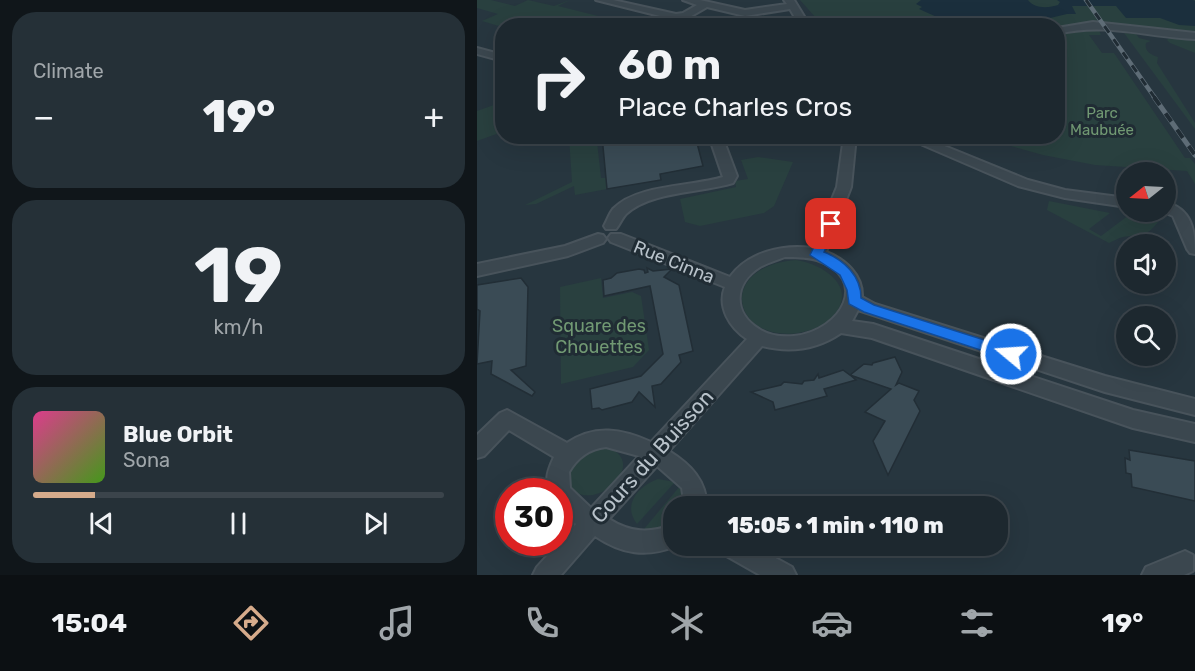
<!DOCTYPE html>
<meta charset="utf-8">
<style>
:root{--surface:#1d282f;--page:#253037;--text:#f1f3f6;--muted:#a0a6aa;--line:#3b444b;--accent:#d6ab8b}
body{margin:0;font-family:Rubik,sans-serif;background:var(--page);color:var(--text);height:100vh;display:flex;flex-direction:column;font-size:22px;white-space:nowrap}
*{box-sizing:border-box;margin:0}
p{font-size:20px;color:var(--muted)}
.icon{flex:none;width:33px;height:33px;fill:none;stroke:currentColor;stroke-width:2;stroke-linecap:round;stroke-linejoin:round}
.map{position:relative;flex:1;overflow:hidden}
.drawer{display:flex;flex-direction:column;gap:12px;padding:12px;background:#10161a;width:477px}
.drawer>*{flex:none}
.banner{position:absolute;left:18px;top:18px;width:570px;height:126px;border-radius:24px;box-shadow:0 6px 24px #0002,0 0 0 2px var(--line);background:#1d282f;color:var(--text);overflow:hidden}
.needle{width:39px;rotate:252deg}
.tools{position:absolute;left:639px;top:162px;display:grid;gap:12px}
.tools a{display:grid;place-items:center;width:60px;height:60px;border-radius:50%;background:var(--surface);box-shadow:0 6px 24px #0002,0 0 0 2px var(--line);font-size:30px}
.speed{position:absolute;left:18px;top:478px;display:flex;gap:12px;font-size:30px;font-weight:700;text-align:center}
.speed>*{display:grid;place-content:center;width:78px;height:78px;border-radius:50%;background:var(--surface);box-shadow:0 6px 24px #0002,0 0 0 2px var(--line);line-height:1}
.speed .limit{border:9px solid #d22;background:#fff;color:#111}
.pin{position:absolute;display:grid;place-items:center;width:51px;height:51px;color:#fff;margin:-26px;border-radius:12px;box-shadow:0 3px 9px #0006}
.me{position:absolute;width:66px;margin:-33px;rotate:288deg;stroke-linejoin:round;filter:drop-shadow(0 0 4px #0008)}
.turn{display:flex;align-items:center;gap:21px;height:126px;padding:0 24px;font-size:27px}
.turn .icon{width:78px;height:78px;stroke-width:2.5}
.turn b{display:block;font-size:42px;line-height:51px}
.big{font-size:45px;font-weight:800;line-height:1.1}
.drawer .card{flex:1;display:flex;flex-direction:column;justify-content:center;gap:9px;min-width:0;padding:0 21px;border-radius:24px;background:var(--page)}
.drawer .dial{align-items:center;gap:0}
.dial b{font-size:78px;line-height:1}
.song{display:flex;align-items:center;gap:18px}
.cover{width:72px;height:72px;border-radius:9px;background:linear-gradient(135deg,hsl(330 70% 55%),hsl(100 70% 35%))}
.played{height:6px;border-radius:3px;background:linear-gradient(90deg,var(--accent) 15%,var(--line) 15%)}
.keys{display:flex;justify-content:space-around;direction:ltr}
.heat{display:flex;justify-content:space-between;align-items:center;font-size:33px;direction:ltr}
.trip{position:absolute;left:186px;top:496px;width:345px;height:60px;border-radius:24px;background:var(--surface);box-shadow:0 6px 24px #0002,0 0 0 2px var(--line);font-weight:800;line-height:60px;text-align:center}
.menu{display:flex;height:96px;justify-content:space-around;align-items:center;background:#0c1013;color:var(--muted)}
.menu .icon{width:42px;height:42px}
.menu .current{color:var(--accent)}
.menu b{font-size:27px;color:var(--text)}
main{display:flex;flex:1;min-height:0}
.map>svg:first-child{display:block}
.green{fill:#29403f}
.water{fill:#1b2f3d}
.building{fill:#3a4b55;stroke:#222e36;stroke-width:1.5}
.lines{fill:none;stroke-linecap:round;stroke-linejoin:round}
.street-casing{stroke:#48535b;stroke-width:4}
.street{fill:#3b474f;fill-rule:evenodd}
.rail-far1-casing{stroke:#5e6c76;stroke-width:4.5}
.rail-casing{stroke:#5e6c76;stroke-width:5}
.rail-far1{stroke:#202c34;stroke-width:3;stroke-dasharray:8;stroke-linecap:butt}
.rail{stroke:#202c34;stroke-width:4;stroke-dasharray:10;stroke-linecap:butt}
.route{fill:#1a73e8;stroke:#114b97;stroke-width:1.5}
.labels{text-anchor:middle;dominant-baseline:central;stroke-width:6;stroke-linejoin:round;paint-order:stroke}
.far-park-label{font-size:15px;fill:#719973;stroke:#202c34}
.street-label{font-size:18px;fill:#b8c2ca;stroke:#202c34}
.park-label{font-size:18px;fill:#719973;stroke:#202c34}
.near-street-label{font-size:21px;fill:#b8c2ca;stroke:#202c34}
</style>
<main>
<section class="drawer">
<div class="card"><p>Climate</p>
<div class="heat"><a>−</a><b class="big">19°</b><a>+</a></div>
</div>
<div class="card dial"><b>19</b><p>km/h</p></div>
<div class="card">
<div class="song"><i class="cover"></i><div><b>Blue Orbit</b><p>Sona</p></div></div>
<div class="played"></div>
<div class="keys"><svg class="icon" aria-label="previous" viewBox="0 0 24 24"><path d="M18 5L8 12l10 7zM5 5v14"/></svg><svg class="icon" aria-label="pause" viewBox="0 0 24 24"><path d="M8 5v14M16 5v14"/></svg><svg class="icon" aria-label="next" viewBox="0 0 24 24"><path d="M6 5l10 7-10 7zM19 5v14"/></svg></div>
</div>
</section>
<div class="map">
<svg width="718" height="575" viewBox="0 0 718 575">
<rect width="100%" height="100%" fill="#27363f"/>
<!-- green -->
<g class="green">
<polygon points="0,0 14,0 38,6 51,0 77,6 93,0 81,6 157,25 25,27 5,21 21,14 0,8"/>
<polygon points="323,0 718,0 718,53 693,43 690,40 692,38 660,32 622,30 624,35 612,35 625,53 637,53 708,158 713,158 718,164 718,184 710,171 618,165 566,155 530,145 521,146 505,137 580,136 580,26 341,25 339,18"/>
<path d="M 647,33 L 659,34 L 662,38 L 674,41 L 669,43 C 667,51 674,55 681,57 L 680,63 L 718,123 L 718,129 Z"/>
<polygon points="25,102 25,132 0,141 0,111"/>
<polygon points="92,137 116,137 117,142 120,142 124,178 129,178 130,189 98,195 97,186 59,204 48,205 95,182"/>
<polygon points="281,157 316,162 297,206 287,213 223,226 208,222 203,199 259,187 258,181 271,179 264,160"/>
<path d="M 572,201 L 633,213 L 612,229 L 624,236 L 652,215 L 676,217 L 681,222 C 669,238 663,234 646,237 C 641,238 637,241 632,243 L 570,210 Z"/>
<path d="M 319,260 C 350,265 385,291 351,321 C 344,327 334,330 326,332 C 258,347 235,267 319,260 Z"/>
<polygon points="124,278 126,298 155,292 164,296 172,350 156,367 84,384 83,287"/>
<path d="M 126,446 C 179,460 113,520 91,484 C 91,457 104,455 126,446 Z"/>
<path d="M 181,479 L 198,482 L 160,524 C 145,505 161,486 181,479 Z"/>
<path d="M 203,486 C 207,493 209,499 206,507 L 196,507 L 196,522 L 184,529 L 167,529 Z"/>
</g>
<!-- water -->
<path class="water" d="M 444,0 L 551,0 C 557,9 572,8 581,5 L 583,2 L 580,0 L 716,0 L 718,1 L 718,26 L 702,25 L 683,18 L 649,18 L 639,6 L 595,6 L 599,14 L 590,14 L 544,25 L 480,26 L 442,9 L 445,7 L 439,4 Z"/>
<!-- building -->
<g class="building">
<polygon points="125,136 214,136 216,144 220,143 226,166 183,174 184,180 130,189"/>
<polygon points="170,268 176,271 195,269 187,277 202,285 216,351 202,355 204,362 184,384 175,386 178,407 162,392 155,402 125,410 122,408 115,409 113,389 164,376 186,354 173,286 127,296 126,280 134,278 140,273 162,269 167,270 168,273 171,272"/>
<polygon points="44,278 51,287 49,366 34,370 58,392 55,396 14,374 15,361 0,364 3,311 0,309 0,285"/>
<polygon points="418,357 425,372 419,385 422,383 442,391 437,400 443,411 411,475 396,441 408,421 388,412 414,389 373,375 379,380 347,389 350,396 298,410 296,402 274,392 304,385 307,382 325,384 327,381 337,380 341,374 342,378 366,370 373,375 387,364 395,365 396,363"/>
<polygon points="652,450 718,461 718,501 655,487 654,474 649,473 648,458 653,460"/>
</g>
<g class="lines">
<defs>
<g id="street">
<polygon points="119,0 136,0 199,14 206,13 220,5 206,0 223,0 268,10 310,4 307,0 317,0 333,26 323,26 313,9 268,16 230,7 211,18 199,20"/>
<path d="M 616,22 L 718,33 L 718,39 C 671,37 628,22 580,34 L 580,28 Z"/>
<polygon points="0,48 26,55 26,61 0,54"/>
<path d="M 232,136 L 245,136 L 260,176 L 256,183 C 224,193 174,191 149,214 C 145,218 143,224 139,229 L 129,229 L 127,226 C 130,221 132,214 136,209 C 160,184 214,187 246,177 Z"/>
<path d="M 367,136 L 379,136 L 374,187 L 349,252 C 368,259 386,275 385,297 L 398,304 L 628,376 L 718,399 L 718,415 L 628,392 L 381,310 L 375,321 L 396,324 L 656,410 L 718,424 L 718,442 L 656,428 L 395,338 L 364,333 C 339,350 313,353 285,346 L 192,451 C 214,465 229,480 230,507 L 208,507 L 205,488 L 180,466 L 132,519 C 154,533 172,533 196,525 L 196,546 L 199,546 C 169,558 145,554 118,536 L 84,575 L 56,575 L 60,567 L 99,524 L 82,509 L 82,492 L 72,492 C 68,478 71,470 77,457 L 32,430 L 7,456 L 0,458 L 0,435 L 23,413 L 30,410 L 90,443 C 118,424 145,429 174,442 L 270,339 C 253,328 240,307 248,287 L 134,242 L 131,238 L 134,234 L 144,234 L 253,277 C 271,252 306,244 335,248 L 360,187 ZM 308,257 C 319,257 330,257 340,260 C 394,278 365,331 317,336 C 305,337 293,336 282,329 C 256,313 256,284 283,267 C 290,263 300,260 308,257 ZM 129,447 L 162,456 L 114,508 L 93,488 L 92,472 C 100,458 112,449 129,447 Z"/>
<polygon points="425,136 443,136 551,180 588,190 650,198 650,207 588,198 541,186"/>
<path d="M 688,202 C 715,209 718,230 718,254 L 713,253 L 710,249 L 696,216 L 687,212 Z"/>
<polygon points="121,234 126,235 129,239 126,243 91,256 0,276 0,264 88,246"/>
<polygon points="242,546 277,546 315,567 319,575 283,575 246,554"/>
<polygon points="708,551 716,555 716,571 707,575 665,575 669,567"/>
</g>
</defs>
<!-- street casing -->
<use href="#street" class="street-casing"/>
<!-- street -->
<use href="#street" class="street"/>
<defs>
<polyline id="rail-far1" points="609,0 678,98"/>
<polyline id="rail" points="677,97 718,155"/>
</defs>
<!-- rail-far1 casing -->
<use href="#rail-far1" class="rail-far1-casing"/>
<!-- rail casing -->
<use href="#rail" class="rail-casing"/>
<!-- rail-far1 -->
<use href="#rail-far1" class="rail-far1"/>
<!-- rail -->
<use href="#rail" class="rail"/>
</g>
<!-- route -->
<path class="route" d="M 354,220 L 360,224 L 347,252 C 367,260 384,276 384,298 L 397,305 L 539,350 L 541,354 L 539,359 L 534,360 L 387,312 L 372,304 L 370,290 L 363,275 L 333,255 L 348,224 Z"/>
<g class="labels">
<!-- far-park labels -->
<g class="far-park-label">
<text x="625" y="113">Parc<tspan x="625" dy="17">Maubuée</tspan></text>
</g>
<!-- street labels -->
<g class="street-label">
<text transform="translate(197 262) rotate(22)">Rue Cinna</text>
</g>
<!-- park labels -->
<g class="park-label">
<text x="122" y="326">Square des<tspan x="122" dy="21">Chouettes</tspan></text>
</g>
<!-- near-street labels -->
<g class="near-street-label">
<text transform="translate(175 456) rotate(-48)">Cours du Buisson</text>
</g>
</g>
</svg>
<div class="tools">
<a><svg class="needle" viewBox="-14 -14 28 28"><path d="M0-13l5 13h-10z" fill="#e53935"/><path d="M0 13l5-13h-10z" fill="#a0a6aa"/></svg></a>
<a><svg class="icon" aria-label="sound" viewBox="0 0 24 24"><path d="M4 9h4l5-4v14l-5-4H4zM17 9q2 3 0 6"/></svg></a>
<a><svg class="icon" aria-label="search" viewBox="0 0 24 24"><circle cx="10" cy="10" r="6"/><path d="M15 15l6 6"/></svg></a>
</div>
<div class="speed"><div class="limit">30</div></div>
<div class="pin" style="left:354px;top:224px;background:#d93025"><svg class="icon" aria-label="arrive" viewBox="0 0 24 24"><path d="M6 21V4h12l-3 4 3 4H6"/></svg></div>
<svg class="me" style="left:534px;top:354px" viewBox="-20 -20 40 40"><circle r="17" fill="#1a73e8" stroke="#fff" stroke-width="3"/><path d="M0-11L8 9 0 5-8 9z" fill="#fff"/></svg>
<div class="trip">15:05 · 1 min · 110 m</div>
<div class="banner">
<div class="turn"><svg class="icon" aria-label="right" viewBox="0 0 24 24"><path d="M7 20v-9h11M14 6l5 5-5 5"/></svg><div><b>60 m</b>Place Charles Cros</div></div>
</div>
</div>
</main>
<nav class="menu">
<b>15:04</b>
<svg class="icon current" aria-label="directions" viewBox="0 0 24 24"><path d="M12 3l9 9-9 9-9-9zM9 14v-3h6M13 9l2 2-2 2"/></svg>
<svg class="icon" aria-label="music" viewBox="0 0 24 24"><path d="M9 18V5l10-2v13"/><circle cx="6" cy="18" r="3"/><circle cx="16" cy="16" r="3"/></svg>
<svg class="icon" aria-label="phone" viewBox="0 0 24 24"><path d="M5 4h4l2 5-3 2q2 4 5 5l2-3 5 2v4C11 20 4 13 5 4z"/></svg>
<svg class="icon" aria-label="climate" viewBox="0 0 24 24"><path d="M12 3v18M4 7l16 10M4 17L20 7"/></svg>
<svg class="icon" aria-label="car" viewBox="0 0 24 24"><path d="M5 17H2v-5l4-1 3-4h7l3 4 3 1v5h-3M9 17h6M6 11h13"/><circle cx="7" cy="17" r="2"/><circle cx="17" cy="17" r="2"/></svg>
<svg class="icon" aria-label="filters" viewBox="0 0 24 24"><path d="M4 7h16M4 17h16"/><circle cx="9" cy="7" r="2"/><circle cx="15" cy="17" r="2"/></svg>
<b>19°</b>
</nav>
